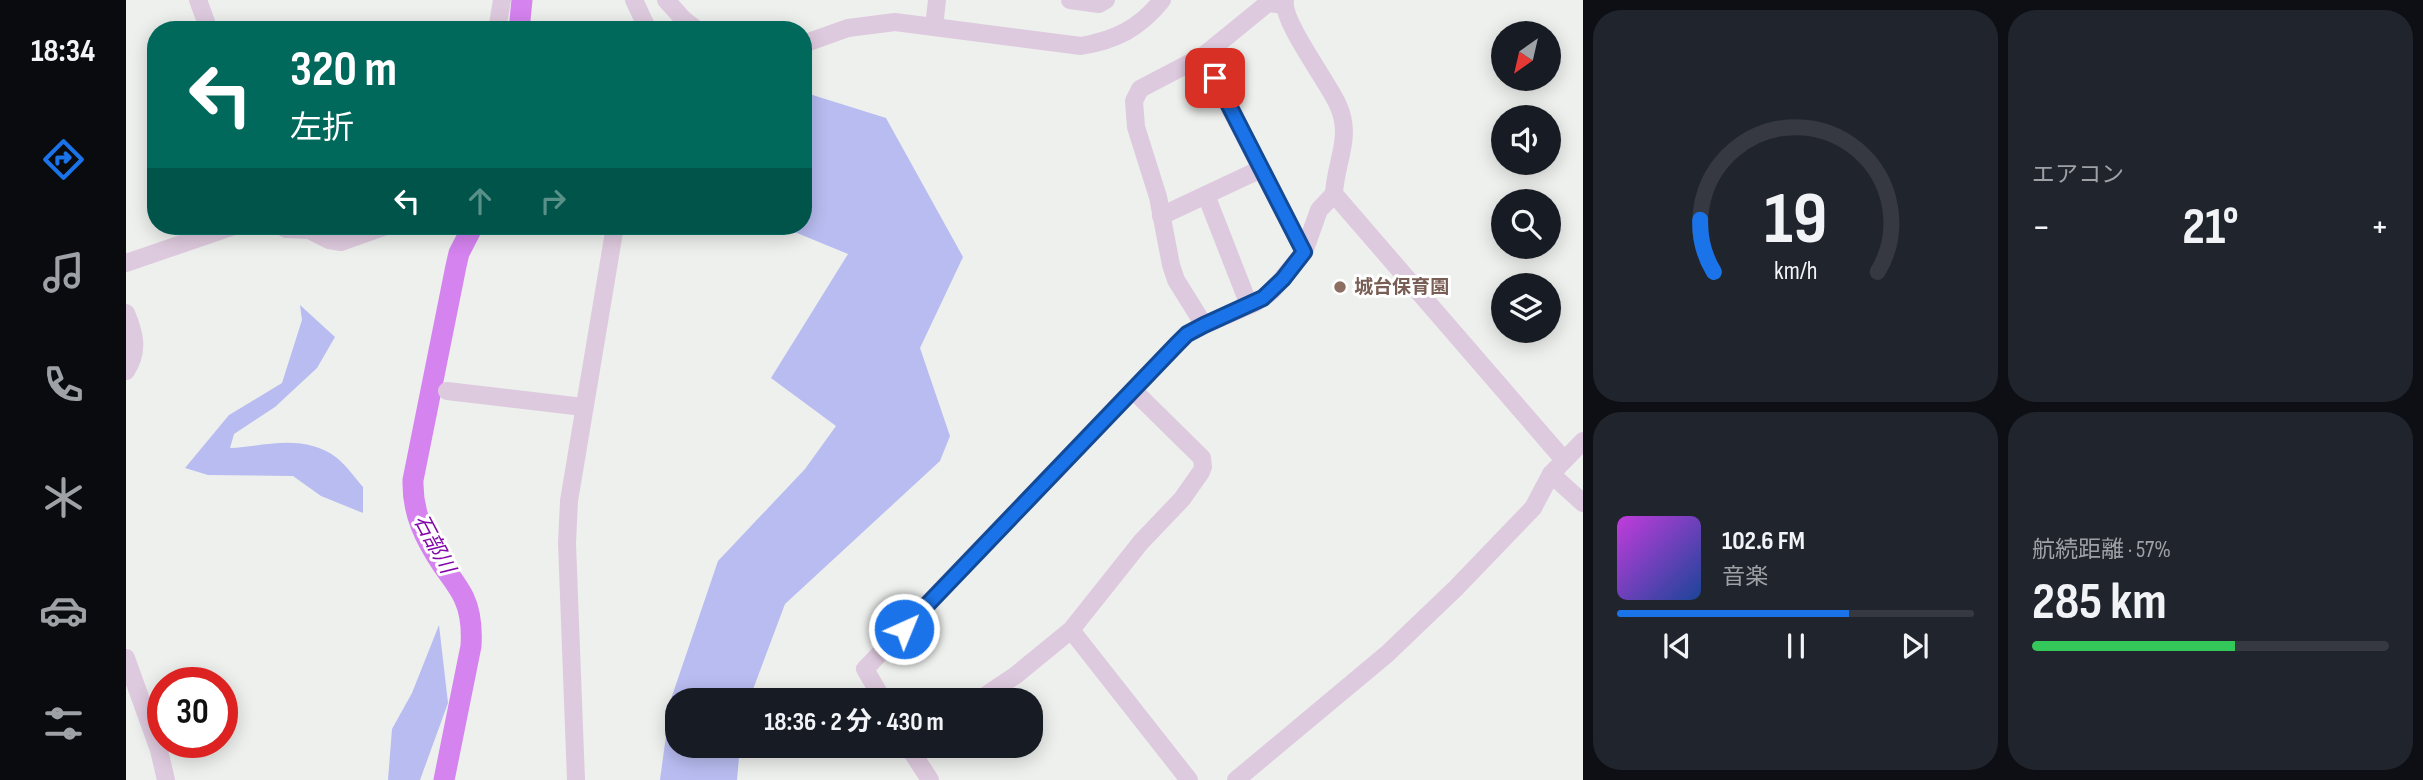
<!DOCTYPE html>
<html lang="ja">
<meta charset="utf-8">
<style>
:root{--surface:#171b24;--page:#20242c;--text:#f1f3f6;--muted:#9ea1a6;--line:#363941;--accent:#1a73e8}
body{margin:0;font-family:"Sofia Sans Condensed","Noto Sans JP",sans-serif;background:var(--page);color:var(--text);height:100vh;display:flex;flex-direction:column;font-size:26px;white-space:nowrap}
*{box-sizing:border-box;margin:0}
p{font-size:23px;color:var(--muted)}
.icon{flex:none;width:38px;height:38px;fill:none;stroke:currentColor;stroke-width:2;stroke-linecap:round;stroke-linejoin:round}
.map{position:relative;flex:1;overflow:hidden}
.panel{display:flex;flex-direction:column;gap:10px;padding:10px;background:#0d0f14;width:840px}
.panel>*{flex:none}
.banner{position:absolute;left:21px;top:21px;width:665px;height:214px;border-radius:28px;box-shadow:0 4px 18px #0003;background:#00695c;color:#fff;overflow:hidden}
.needle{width:46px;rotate:214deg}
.buttons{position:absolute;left:1365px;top:21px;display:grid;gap:14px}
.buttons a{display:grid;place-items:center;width:70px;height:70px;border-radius:50%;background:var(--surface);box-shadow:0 4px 18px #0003;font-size:35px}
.speed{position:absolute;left:21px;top:667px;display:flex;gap:14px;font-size:35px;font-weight:700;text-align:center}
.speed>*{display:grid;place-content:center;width:91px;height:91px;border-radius:50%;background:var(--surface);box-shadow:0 4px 18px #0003;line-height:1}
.speed .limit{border:10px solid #d22;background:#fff;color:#111}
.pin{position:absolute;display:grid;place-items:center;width:60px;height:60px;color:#fff;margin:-30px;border-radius:14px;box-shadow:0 4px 10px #0006}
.me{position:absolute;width:77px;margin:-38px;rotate:44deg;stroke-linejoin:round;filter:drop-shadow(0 0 5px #0008)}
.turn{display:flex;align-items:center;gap:24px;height:147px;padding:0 28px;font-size:32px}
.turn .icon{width:91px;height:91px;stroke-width:2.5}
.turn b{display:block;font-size:49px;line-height:60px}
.lanes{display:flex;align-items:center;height:66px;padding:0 28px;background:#0003;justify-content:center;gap:35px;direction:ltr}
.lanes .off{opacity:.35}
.big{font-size:52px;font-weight:700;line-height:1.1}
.panel .tile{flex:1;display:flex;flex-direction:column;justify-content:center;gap:10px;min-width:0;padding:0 24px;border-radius:28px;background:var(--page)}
.panel .dial{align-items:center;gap:0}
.dial svg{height:182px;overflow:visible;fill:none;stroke:var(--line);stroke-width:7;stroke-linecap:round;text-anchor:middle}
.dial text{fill:var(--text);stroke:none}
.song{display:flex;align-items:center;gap:21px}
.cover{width:84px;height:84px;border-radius:10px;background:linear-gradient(135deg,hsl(290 70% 55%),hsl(220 70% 35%))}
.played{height:7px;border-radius:4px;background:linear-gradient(90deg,var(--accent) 65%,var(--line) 65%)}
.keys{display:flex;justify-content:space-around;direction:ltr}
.heat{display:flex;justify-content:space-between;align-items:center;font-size:38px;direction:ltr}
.charge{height:10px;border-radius:5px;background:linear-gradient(90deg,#34c759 57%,var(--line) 0)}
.panel .tiles{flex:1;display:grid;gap:10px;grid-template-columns:repeat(2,1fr)}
.trip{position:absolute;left:539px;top:688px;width:378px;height:70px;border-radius:28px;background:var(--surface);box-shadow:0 4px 18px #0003;font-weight:700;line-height:70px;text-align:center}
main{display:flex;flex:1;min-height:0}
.tabs{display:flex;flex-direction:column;width:126px;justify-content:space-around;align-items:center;background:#090b0e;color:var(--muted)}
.tabs .icon{width:49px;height:49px}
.tabs .current{color:var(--accent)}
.tabs b{font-size:32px;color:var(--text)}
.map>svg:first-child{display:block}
.green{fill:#b8bcf0}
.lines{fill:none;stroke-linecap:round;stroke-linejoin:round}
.river{stroke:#d583ef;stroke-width:21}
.minor{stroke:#decade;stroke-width:18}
.route-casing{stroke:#114b97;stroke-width:18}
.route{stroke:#1a73e8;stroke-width:12}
.education-dot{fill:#8d6e63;stroke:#fff;stroke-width:2.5}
.labels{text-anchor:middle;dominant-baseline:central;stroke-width:6;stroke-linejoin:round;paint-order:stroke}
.education-label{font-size:19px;font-weight:bold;fill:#785e54;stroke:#fff;text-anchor:start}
.water-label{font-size:21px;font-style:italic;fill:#8407ac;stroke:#fff}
</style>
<main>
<nav class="tabs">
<b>18:34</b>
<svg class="icon current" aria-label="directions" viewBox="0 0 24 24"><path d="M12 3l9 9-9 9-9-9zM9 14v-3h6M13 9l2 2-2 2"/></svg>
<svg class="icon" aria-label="music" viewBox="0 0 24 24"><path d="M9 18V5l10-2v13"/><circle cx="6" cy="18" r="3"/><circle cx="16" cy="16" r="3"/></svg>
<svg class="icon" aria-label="phone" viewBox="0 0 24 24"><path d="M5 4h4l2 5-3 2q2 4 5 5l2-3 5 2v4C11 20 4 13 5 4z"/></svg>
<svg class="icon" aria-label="climate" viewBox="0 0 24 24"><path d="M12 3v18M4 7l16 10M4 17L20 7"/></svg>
<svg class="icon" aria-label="car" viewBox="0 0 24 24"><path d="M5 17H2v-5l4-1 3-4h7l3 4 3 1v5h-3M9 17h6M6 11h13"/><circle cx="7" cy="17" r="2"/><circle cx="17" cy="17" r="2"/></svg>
<svg class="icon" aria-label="filters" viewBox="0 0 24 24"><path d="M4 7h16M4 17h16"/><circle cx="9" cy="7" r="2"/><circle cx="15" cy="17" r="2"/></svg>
</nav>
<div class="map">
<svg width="1457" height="780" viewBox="0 0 1457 780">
<rect width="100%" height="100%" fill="#eef0ed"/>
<!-- green -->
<g class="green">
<polygon points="677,92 760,118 837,257 794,348 824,436 814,461 659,604 623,700 551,700 551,746 614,746 611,780 534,780 545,699 592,561 679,469 710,426 645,378 722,254 654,226 677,226"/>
<path d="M 174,305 L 209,337 L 191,368 L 149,407 L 108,434 L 104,448 C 141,446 178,433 211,458 C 221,466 229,478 237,487 L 237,513 L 195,496 L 167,476 L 82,475 L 59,468 L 103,415 L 156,383 L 176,320 Z"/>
<polygon points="313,625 322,703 294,780 262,780 266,729 286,693"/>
</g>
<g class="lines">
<!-- river -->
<g class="river">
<polyline points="393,30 396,0"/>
<path d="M 318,780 L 345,646 C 346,630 345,613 338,598 C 333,587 324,576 317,566 C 299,539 286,513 287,480 L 330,266 L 333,253 L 347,226"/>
</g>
<!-- minor -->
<g class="minor">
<polyline points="72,0 83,30"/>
<polyline points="508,0 522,30"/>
<polyline points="540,0 558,20 571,30"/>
<polyline points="944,0 973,4 980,0"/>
<path d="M 1159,0 C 1155,21 1202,82 1212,105 C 1227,137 1209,163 1208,194 L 1438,460"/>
<polyline points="808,27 811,0"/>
<polyline points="371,30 376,0"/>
<path d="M 677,44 L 722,28 L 769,22 L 955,46 C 990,40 1014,28 1036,0"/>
<polyline points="1077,56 1178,252"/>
<polyline points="1080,195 1123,305"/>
<polyline points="1035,216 1135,169"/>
<polyline points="155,226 160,229 183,230 203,240 215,242 260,226"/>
<polyline points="0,263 108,226"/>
<path d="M 0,313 C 9,334 13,351 0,371"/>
<polyline points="1078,325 1050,280 1045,265 1032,197 1010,127 1008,101 1014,89 1077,56 1142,3 1158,5"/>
<polyline points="321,391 457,407"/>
<polyline points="1425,474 1457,503"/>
<polyline points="945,630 1063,780"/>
<polyline points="0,658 33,750 40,780"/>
<polyline points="757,700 739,669 1051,344 1061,334 1078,325 1129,303 1146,291 1178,252 1193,210 1208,194"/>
<polyline points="853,700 890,675 945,630 1015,542 1056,499 1075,472 1077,467 1076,458 1007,390"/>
<polyline points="782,746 804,780"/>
<polyline points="450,780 441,543 443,501 489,226"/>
<polyline points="1110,780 1261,654 1330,588 1407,508 1425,474 1457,441"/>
</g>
</g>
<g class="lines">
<defs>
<polyline id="route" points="778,629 1051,344 1061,334 1078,325 1137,298 1157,279 1178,252 1089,78"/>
</defs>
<!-- route casing -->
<use href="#route" class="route-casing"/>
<!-- route -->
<use href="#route" class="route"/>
</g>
<!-- markers -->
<circle class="education-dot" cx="1214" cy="287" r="7"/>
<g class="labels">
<!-- education labels -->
<g class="education-label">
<text x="1228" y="287">城台保育園</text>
</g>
<!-- water labels -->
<g class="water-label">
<text transform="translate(308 544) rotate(62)">石部川</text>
</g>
</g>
</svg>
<div class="buttons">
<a><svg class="needle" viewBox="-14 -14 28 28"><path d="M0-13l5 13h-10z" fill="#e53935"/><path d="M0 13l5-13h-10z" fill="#9ea1a6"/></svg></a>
<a><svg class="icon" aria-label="sound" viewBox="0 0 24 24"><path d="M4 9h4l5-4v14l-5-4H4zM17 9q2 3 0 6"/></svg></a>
<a><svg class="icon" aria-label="search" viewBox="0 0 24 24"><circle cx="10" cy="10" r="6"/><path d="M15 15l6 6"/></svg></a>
<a><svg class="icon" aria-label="layers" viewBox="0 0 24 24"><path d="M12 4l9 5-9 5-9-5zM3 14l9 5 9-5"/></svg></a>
</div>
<div class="speed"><div class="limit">30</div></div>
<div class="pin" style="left:1089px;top:78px;background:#d93025"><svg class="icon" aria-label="arrive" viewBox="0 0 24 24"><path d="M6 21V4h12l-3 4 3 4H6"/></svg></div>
<svg class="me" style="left:778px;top:629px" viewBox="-20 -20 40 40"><circle r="17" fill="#1a73e8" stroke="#fff" stroke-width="3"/><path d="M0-11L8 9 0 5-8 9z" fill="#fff"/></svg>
<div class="trip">18:36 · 2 分 · 430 m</div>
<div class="banner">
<div class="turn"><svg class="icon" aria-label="left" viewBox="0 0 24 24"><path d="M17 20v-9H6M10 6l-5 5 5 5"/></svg><div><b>320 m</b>左折</div></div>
<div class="lanes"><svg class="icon" aria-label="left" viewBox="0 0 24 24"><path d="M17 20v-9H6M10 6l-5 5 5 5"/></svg><svg class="icon off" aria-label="ahead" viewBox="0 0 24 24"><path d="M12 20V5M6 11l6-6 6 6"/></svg><svg class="icon off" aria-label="right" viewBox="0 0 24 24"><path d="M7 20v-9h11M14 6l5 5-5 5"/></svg></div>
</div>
</div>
<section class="panel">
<div class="tiles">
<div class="tile dial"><svg viewBox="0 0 100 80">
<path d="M14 69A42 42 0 1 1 86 69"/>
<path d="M14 69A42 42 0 0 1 8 46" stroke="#1a73e8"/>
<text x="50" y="56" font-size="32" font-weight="700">19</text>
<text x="50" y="72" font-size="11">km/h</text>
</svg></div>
<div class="tile"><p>エアコン</p>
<div class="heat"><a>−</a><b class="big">21°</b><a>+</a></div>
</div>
<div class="tile">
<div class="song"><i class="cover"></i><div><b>102.6 FM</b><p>音楽</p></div></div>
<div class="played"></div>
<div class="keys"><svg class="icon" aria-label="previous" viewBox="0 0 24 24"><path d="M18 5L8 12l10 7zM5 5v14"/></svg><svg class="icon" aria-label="pause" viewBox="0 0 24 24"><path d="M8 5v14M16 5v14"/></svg><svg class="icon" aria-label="next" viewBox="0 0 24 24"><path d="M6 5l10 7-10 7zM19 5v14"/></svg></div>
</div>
<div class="tile"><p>航続距離 · 57%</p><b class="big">285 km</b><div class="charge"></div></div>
</div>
</section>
</main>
